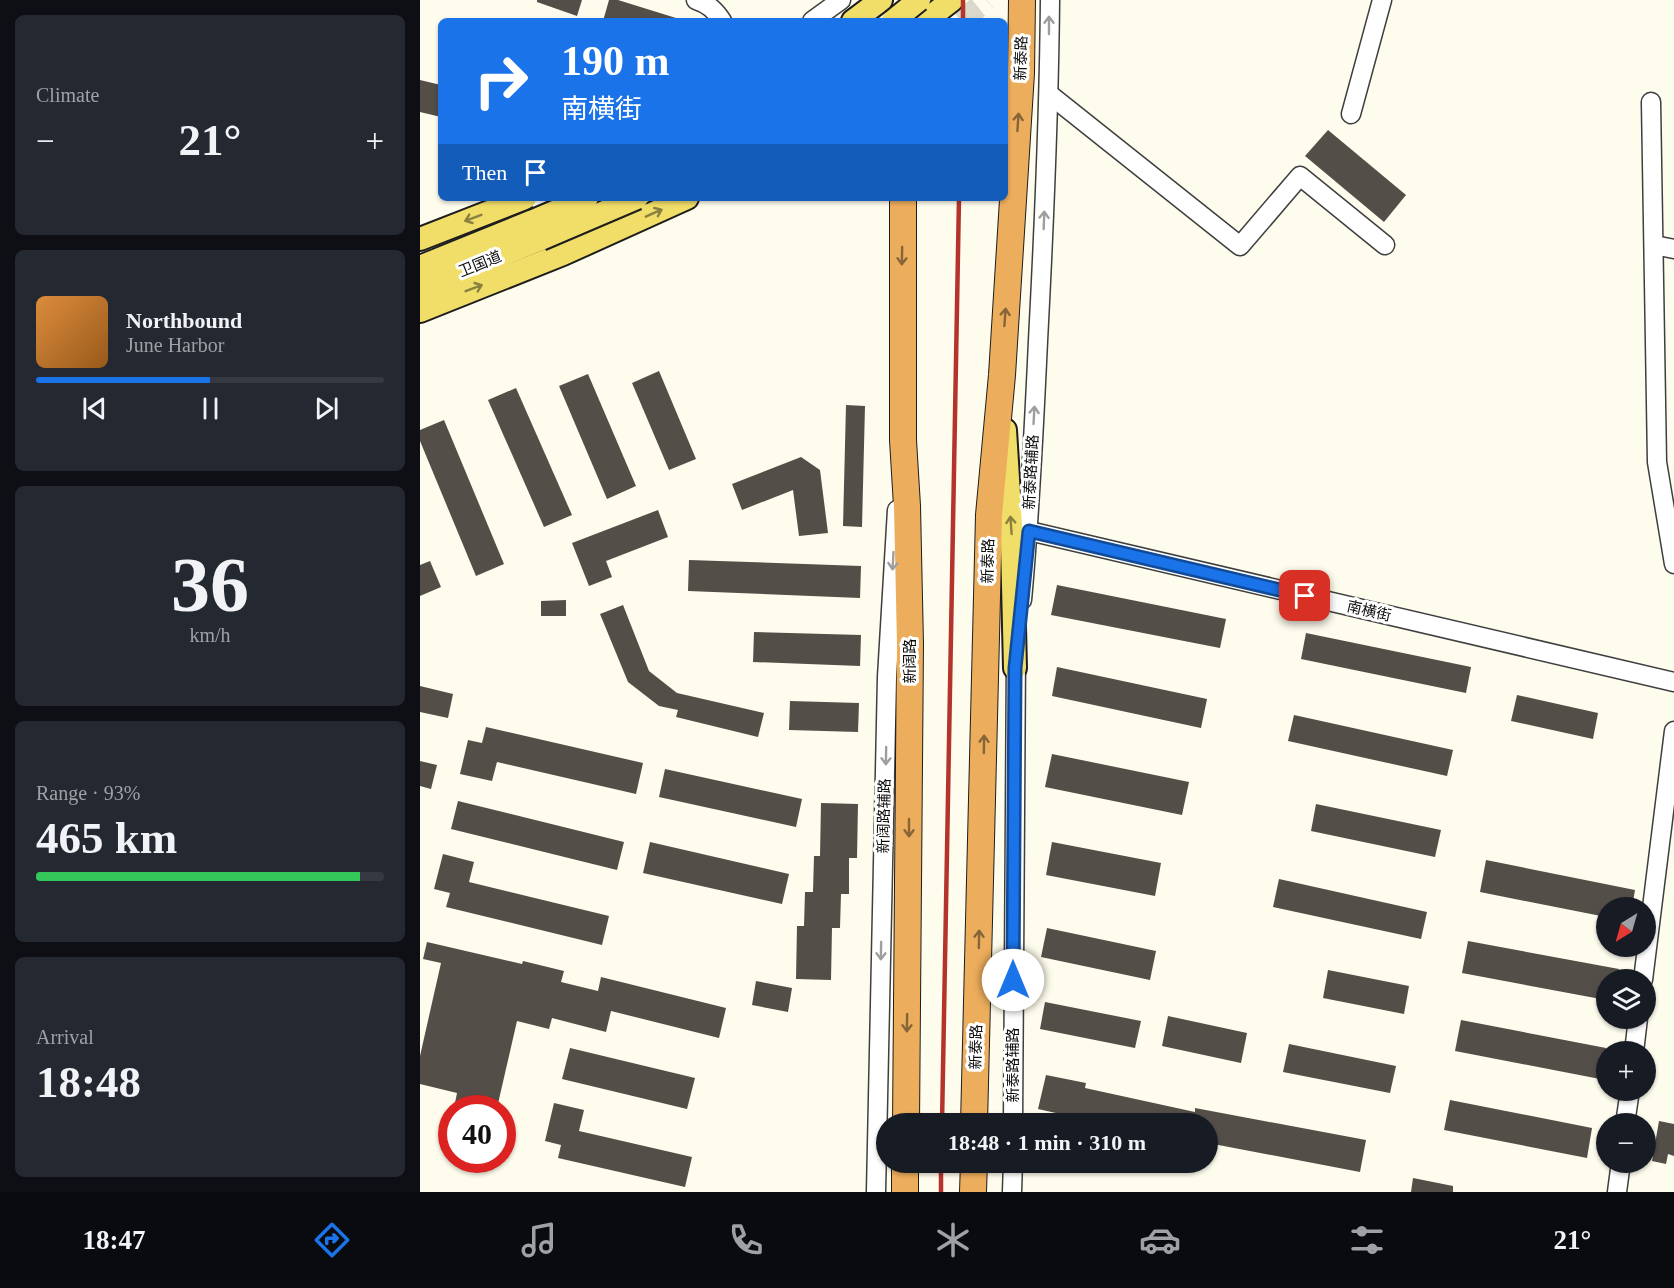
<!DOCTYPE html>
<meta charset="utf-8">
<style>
:root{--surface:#171b24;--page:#242831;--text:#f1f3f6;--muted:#9ea1a6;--line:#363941;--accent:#1a73e8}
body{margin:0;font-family:"Times New Roman","Noto Sans SC",serif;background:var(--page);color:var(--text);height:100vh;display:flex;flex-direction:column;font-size:22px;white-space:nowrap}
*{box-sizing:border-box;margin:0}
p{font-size:20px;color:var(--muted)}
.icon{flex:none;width:33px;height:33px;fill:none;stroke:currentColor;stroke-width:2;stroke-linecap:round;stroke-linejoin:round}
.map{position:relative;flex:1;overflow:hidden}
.sheet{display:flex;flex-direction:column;gap:15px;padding:15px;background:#0d0f14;width:420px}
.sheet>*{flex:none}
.hud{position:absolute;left:18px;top:18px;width:570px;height:183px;border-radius:9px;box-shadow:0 2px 4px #0004;background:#1a73e8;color:#fff;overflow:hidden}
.needle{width:39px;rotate:217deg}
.buttons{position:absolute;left:1176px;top:897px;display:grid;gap:12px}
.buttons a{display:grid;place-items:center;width:60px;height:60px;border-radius:50%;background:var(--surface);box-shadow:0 2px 4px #0004;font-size:30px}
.speed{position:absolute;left:18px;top:1095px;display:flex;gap:12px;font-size:30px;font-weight:700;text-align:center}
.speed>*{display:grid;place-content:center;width:78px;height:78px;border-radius:50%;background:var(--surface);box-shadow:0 2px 4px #0004;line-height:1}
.speed .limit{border:9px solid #d22;background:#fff;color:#111}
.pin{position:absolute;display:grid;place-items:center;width:51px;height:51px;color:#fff;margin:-26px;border-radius:12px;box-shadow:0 3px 9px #0006}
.me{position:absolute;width:66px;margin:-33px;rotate:0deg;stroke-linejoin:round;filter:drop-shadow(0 0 4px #0008)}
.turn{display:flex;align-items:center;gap:21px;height:126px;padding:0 24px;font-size:27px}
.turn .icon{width:78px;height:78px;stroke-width:2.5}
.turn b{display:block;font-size:42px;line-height:51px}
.then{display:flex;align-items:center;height:57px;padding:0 24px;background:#0003;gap:12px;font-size:22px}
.big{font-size:45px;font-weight:600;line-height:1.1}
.sheet .tile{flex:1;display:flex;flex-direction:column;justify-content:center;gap:9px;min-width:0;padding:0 21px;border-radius:9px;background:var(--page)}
.sheet .dial{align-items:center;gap:0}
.dial b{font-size:78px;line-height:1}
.song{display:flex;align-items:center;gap:18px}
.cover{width:72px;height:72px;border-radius:9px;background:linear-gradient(135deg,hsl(30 70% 55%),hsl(30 70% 35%))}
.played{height:6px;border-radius:3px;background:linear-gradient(90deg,var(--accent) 50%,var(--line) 50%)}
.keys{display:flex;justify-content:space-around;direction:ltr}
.heat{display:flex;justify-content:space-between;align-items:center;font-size:33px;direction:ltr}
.charge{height:9px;border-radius:4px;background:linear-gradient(90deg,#34c759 93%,var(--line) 0)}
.trip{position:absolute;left:456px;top:1113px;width:342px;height:60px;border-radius:30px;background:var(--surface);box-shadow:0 2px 4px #0004;font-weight:600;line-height:60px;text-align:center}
.dock{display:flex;height:96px;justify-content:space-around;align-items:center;background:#090b0e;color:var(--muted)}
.dock .icon{width:42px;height:42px}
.dock .current{color:var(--accent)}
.dock b{font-size:27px;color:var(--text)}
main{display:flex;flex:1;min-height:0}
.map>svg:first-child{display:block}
.building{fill:#544e49}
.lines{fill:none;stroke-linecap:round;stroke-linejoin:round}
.major-tunnel{stroke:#dad8ca;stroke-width:22;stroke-dasharray:22 11;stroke-linecap:butt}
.minor-casing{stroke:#3f3f3f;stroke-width:21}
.major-casing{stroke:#1d1d1d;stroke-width:26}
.highway-casing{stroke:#1d1d1d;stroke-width:28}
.minor{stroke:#fff;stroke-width:18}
.major{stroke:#f1de69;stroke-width:22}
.highway{stroke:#ecad5c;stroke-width:26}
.rail{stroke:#b4342c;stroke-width:4.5}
.major-bridge-casing{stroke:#1d1d1d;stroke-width:26;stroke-linecap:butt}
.major-bridge{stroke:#f1de69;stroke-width:22}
.oneway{stroke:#9e9e9e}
.oneway2{stroke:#876538}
.oneway3{stroke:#8a803f}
.route-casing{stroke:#114b97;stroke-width:15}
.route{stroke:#1a73e8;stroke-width:10}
.labels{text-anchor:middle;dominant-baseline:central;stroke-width:6;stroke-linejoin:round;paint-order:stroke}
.street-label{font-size:15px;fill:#0c0c0c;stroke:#fff}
</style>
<main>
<section class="sheet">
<div class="tile"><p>Climate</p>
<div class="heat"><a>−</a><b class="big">21°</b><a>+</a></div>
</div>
<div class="tile">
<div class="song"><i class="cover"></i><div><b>Northbound</b><p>June Harbor</p></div></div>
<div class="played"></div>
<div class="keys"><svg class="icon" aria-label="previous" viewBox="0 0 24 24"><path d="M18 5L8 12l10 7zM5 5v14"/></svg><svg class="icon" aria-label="pause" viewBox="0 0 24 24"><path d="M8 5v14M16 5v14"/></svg><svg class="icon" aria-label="next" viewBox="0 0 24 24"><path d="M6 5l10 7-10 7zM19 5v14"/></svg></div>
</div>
<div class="tile dial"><b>36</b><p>km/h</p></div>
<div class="tile"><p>Range · 93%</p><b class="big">465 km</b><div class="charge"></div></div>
<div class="tile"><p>Arrival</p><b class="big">18:48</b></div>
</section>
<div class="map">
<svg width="1254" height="1192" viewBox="0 0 1254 1192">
<rect width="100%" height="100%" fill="#fefcec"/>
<!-- building -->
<g class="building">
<polygon points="117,0 162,0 157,16 117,2"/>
<polygon points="189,0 198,0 256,18 255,21 183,21"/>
<polygon points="0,80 21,85 21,117 0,112"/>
<polygon points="908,130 986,195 964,222 885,156"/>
<polygon points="239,371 276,459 249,470 212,383"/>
<polygon points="168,374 216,486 187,499 139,386"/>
<polygon points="96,388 152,515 124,527 68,400"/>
<polygon points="426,405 445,406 442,527 423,526"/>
<polygon points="24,420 84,564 56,576 0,441 0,430"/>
<polygon points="381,457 400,470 408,533 379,536 373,490 322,510 312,484"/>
<polygon points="238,510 248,537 186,561 192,577 169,586 152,543"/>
<polygon points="269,560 441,566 440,598 268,591"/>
<polygon points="10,561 21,587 0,596 0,565"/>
<polygon points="637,585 806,619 800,648 631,615"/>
<polygon points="146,600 146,616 121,616 121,601"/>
<polygon points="203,605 229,671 257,693 344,713 338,737 256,717 258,710 239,706 208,682 180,614"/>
<polygon points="334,632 441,635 440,666 333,662"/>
<polygon points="886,633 1051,667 1046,693 881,659"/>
<polygon points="637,667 787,699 781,728 632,696"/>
<polygon points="0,686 33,694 28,718 0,712"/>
<polygon points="1097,695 1178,713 1173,739 1091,721"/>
<polygon points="370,701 439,703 438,732 369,730"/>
<polygon points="874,715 1033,750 1027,776 868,741"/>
<polygon points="66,727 223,763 216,794 77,762 72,781 40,774 48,740 62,743"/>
<polygon points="632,754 769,782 762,815 625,787"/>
<polygon points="0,761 17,765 11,789 0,786"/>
<polygon points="245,769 382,799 376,827 239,797"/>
<polygon points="38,801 204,842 197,870 31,829"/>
<polygon points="401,803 438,804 437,858 429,858 429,894 421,894 420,928 412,928 411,980 376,979 377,926 384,926 385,892 393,892 394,856 400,856"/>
<polygon points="896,804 1021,830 1015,857 891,831"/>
<polygon points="230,842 369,874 362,904 223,873"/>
<polygon points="632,842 741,863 735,896 626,875"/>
<polygon points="23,854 54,862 49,882 189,916 182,945 26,907 30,893 14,889"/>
<polygon points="1066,860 1215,890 1212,908 1186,908 1186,917 1060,892"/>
<polygon points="859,879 1007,912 1001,939 853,907"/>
<polygon points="627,928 736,951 730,980 621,957"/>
<polygon points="1048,941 1199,969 1197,980 1186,980 1186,1000 1042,973"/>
<polygon points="7,942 102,964 103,961 144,971 141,982 178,991 181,977 306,1008 299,1038 191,1011 186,1032 132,1018 129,1029 97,1021 77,1108 34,1108 37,1093 0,1084 0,1056 21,963 3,959"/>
<polygon points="908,970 989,986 984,1014 903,998"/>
<polygon points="336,981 372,988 368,1012 332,1005"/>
<polygon points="625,1002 721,1021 715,1048 620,1029"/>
<polygon points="748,1016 827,1033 821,1063 742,1046"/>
<polygon points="1041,1020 1186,1048 1180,1079 1035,1051"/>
<polygon points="869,1044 976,1066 970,1093 863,1072"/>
<polygon points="150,1048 275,1078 267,1109 142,1079"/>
<polygon points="626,1075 666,1083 665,1088 775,1112 775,1108 946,1140 940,1172 788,1143 788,1124 685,1124 618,1109"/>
<polygon points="1030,1100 1172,1128 1167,1158 1024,1130"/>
<polygon points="134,1103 164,1110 159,1131 272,1157 265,1187 138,1158 141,1145 125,1141"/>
<polygon points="1239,1121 1254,1124 1254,1156 1248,1154 1246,1164 1232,1161"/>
<polygon points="993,1178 1033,1186 1033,1192 991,1192"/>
</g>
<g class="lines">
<!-- major-tunnel -->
<polyline class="major-tunnel" points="541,21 567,0"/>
<defs>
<g id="minor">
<path d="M 276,0 C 288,4 295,10 302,21"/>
<polyline points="392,21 421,0"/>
<polyline points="629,94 820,246 880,176 965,245"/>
<polyline points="1231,102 1237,462 1254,564"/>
<polyline points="931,114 962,0"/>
<polyline points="119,198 131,227"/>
<polyline points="1234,245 1254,249"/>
<polyline points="609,531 1254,682"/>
<path d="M 602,600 C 610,514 614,428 618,341 C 624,227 629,114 630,0"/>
<polyline points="1223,980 1254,731"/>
<polyline points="1214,1052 1218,1018"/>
<polyline points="593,1124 596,654"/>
<polyline points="1205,1124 1210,1090"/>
<polyline points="456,1192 467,677 477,510"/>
<polyline points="592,1192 593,1162"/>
<polyline points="1197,1192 1201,1162"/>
</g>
<g id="major">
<polyline points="433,21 461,0"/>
<polyline points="505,21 532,0"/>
<polyline points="0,239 105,198"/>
<polyline points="0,267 113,221"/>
<polyline points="0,289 121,239"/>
<polyline points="0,311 143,254 267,198"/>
<polyline points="585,430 592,543 595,668"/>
</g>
<g id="highway">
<polyline points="483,198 483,440 487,506 490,644 486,1124"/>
<polyline points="554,1124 569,515 582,375 601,73 602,0"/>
<polyline points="485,1192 485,1162"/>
<polyline points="553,1192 554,1162"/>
</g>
</defs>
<!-- minor casing -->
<use href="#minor" class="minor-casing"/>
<!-- major casing -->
<use href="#major" class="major-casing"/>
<!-- highway casing -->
<use href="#highway" class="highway-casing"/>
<!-- minor -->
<use href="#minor" class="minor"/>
<!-- major -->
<use href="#major" class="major"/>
<!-- highway -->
<use href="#highway" class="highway"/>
<!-- rail -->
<g class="rail">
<polyline points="543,21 543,0"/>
<polyline points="522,1124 539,198"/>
<polyline points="521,1192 521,1162"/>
</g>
<defs>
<g id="major-bridge">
<polyline points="473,21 499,0"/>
<polyline points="113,221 167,198"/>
<polyline points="121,239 217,198"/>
</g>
</defs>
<!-- major-bridge casing -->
<use href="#major-bridge" class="major-bridge-casing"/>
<!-- major-bridge -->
<use href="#major-bridge" class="major-bridge"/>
</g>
<!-- one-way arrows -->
<defs><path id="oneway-shaft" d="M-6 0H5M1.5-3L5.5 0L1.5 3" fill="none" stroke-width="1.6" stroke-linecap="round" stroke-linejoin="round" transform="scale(1.5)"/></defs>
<g class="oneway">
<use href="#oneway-shaft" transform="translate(629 25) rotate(-90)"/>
<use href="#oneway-shaft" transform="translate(624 220) rotate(-88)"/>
<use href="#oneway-shaft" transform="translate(614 415) rotate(-87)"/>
<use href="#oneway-shaft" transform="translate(473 561) rotate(93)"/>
<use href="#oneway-shaft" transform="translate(466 756) rotate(91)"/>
<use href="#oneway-shaft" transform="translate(461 951) rotate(91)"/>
</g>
<g class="oneway2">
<use href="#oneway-shaft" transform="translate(598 122) rotate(-86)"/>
<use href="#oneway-shaft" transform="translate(482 256) rotate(91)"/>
<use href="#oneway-shaft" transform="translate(585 317) rotate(-86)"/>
<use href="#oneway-shaft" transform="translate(564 744) rotate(-89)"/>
<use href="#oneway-shaft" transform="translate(489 828) rotate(90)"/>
<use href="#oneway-shaft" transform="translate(559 939) rotate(-89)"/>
<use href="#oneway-shaft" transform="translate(487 1023) rotate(91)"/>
</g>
<g class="oneway3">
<use href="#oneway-shaft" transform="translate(234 213) rotate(-24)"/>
<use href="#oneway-shaft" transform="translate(53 218) rotate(159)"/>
<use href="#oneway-shaft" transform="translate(54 288) rotate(-21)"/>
<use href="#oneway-shaft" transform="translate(591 525) rotate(-94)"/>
</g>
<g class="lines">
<defs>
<polyline id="route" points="593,980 595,668 609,531 885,596"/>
</defs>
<!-- route casing -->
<use href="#route" class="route-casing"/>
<!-- route -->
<use href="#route" class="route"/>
</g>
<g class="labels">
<!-- street labels -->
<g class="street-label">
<text transform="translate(601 58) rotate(-88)">新泰路</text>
<text transform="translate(60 264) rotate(-22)">卫国道</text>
<text transform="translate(611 472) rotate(-87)">新泰路辅路</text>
<text transform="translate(568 561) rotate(-89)">新泰路</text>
<text transform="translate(949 611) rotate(13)">南横街</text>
<text transform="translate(490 661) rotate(-90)">新阔路</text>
<text transform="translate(464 816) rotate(-89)">新阔路辅路</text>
<text transform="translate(556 1047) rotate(-89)">新泰路</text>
<text transform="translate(593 1065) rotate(-90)">新泰路辅路</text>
</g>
</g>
</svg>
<div class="buttons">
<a><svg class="needle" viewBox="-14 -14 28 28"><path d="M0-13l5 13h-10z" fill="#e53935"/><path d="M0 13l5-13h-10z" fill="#9ea1a6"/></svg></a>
<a><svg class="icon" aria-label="layers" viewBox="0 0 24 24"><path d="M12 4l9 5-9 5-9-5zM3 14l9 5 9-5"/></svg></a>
<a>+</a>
<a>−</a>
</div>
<div class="speed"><div class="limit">40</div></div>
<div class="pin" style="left:885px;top:596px;background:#d93025"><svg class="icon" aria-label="arrive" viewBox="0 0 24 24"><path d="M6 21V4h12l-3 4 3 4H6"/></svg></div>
<svg class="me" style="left:593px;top:980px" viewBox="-20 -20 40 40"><circle r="19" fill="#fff"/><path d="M0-13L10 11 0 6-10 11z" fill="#1a73e8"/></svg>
<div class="trip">18:48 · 1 min · 310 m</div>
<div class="hud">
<div class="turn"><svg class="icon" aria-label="right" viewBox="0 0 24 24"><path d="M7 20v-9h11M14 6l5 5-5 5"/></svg><div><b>190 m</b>南横街</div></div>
<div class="then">Then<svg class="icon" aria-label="arrive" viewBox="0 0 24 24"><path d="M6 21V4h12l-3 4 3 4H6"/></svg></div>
</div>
</div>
</main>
<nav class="dock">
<b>18:47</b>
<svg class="icon current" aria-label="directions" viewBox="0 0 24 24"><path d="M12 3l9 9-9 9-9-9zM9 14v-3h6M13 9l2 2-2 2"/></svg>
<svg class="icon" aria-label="music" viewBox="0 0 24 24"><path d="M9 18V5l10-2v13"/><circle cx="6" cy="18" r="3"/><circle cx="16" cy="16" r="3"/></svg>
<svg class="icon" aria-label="phone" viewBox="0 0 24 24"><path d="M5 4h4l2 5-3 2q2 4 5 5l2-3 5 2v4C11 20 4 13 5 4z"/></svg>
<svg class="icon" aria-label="climate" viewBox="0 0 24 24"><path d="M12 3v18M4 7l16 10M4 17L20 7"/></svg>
<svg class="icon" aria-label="car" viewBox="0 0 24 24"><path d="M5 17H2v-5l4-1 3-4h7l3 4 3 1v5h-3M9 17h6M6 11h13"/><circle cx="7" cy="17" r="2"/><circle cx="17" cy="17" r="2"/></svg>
<svg class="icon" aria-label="filters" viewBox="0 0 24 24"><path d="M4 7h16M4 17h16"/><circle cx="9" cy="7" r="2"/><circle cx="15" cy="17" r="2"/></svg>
<b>21°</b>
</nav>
